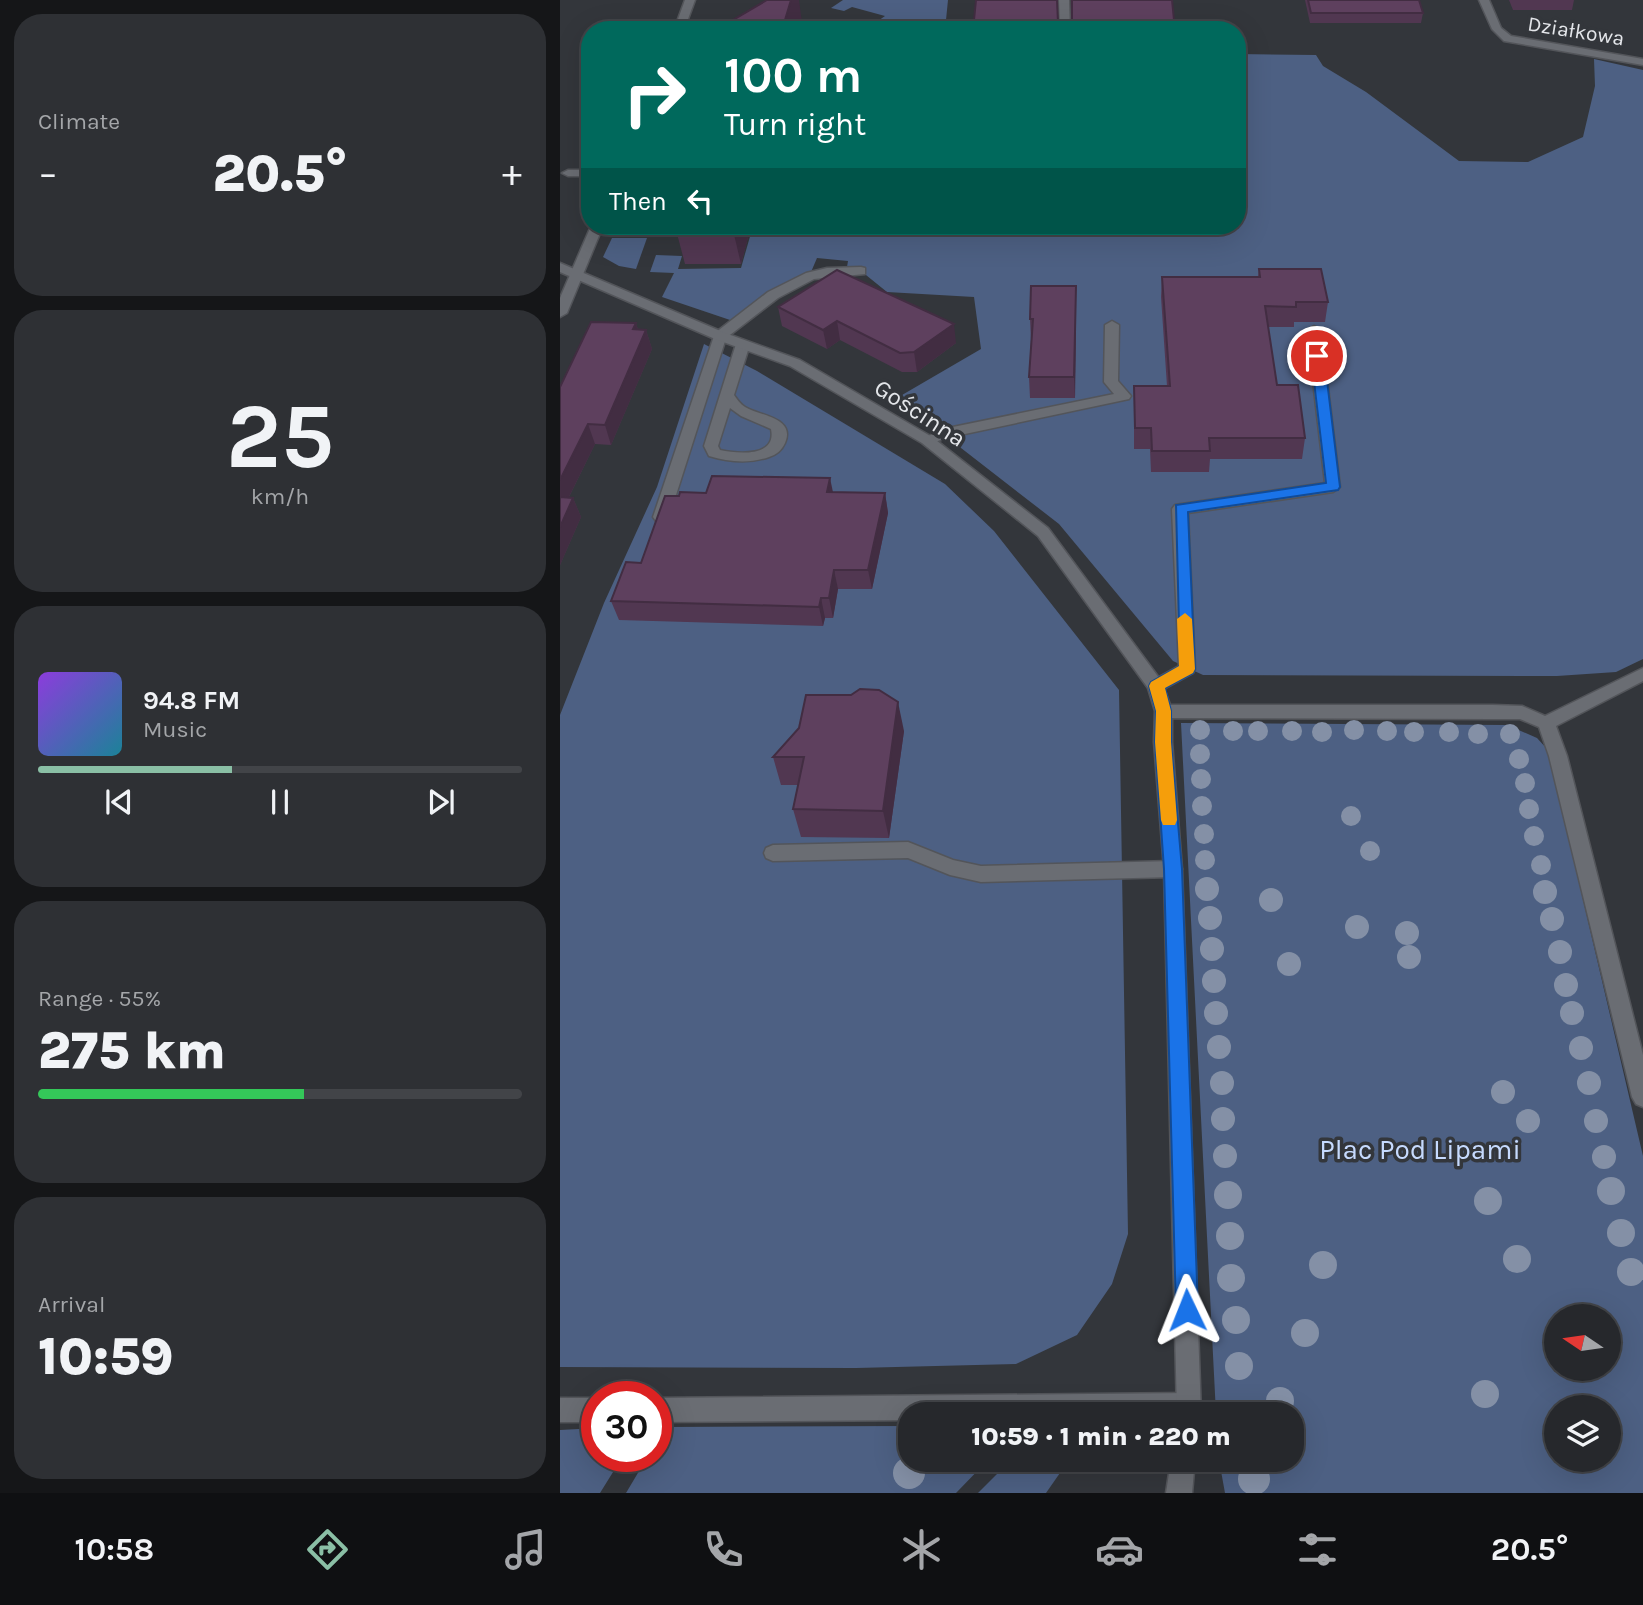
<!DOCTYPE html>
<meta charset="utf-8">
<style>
:root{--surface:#26282c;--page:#2e3034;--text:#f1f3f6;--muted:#a4a6a9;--line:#424448;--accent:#8abfa5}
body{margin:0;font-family:Karla,sans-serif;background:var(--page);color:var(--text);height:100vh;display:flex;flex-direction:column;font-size:26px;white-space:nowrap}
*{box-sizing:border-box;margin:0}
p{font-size:23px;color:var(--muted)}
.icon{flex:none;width:38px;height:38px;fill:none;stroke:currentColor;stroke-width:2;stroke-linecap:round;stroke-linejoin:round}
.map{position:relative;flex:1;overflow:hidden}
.details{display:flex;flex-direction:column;gap:14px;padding:14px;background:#151618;width:560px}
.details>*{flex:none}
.top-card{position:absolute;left:21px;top:21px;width:665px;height:214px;border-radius:28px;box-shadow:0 7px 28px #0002,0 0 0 2px var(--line);background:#00695c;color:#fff;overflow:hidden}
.needle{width:46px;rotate:283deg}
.fabs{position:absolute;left:984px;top:1304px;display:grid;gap:14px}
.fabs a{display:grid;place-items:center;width:77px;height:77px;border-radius:50%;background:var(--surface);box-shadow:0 7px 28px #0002,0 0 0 2px var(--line);font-size:35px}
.speed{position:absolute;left:21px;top:1381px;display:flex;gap:14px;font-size:35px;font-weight:700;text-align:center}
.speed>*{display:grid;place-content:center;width:91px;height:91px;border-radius:50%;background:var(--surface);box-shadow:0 7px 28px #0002,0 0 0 2px var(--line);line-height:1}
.speed .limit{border:10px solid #d22;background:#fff;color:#111}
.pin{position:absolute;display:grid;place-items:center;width:60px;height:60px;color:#fff;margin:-30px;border:4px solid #fff;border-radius:50%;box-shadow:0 2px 7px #0007}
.me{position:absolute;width:77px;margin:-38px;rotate:358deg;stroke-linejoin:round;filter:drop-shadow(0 0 5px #0008)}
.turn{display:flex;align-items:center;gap:24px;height:147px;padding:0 28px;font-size:32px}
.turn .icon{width:91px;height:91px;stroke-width:2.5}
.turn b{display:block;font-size:49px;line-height:60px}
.then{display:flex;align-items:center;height:66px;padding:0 28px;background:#0003;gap:14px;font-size:26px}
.big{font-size:52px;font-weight:800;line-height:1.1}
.details .tile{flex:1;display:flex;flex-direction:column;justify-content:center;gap:10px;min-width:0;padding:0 24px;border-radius:28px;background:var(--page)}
.details .dial{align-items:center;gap:0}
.dial b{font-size:91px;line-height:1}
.song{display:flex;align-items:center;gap:21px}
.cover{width:84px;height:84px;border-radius:10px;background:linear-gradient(135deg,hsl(270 70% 55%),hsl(190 70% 35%))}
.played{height:7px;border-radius:4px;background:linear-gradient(90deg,var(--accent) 40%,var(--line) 40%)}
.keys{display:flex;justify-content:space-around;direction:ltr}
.heat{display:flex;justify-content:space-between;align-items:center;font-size:38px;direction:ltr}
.charge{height:10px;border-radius:5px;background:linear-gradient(90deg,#34c759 55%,var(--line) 0)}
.trip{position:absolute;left:338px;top:1402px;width:406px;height:70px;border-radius:28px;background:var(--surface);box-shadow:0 7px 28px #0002,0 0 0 2px var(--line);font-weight:800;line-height:70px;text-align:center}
.tab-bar{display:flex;height:112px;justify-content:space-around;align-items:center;background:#0f1012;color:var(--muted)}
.tab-bar .icon{width:49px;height:49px}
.tab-bar .active{color:var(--accent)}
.tab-bar b{font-size:32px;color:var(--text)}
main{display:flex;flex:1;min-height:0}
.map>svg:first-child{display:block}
.green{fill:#4d6083;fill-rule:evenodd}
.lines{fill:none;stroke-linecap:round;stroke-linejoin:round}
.service-casing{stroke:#53555a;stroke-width:3}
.minor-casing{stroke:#53555a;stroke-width:3}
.tertiary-casing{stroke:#53555a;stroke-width:3}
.service{fill:#6a6d73;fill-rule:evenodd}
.minor{fill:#6a6d73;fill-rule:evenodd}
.tertiary{fill:#6a6d73;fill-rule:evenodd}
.tree{fill:#8490a6}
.wall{fill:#513751}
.shaded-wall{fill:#422d42}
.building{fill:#5e405e;stroke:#422d42;stroke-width:2}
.route{fill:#1a73e8;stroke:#114b97;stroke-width:2}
.slow{fill:#f59e0b}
.labels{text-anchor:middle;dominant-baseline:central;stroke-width:7;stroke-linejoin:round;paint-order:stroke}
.far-street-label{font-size:21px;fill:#e4e6ea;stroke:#33363b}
.street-label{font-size:24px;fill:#e4e6ea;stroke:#33363b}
.near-park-label{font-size:28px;fill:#c6dafe;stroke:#33363b}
</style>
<main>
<section class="details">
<div class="tile"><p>Climate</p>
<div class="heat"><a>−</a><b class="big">20.5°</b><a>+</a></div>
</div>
<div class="tile dial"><b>25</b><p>km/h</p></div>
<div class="tile">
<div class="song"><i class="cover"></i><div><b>94.8 FM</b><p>Music</p></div></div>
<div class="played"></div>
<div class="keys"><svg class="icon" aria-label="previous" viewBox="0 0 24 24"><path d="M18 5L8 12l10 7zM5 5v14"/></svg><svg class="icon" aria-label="pause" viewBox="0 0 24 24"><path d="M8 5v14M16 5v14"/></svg><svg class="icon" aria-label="next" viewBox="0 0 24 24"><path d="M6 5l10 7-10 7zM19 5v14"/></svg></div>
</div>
<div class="tile"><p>Range · 55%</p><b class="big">275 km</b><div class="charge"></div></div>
<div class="tile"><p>Arrival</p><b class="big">10:59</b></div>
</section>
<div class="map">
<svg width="1083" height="1493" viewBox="0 0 1083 1493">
<rect width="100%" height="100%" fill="#33363b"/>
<!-- green -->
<g class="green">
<polygon points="283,0 388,0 385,30 305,30 325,16 292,7 284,11 271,8"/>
<polygon points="677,54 756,55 763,66 806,92 899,161 968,162 1023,137 1035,86 1034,59 1083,70 1083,659 1056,672 997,676 643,675 613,661 499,524 383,434 330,402 421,349 414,297 327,292 301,271 300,267 287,267 288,261 257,258 251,272 173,321 102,297 114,273 90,272 96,255 122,256 118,269 181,268 193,226 677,226"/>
<polygon points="52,238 87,238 76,269 59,266 43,257"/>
<polygon points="144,344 197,371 385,484 434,531 559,690 568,1234 552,1284 517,1335 456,1364 296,1368 0,1367 0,715 44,603 97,487"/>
<path d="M 621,723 L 947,725 L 977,738 L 988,750 L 1083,1156 L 1083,1493 L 665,1493 L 659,1460 L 732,1460 L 732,1414 L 656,1414 ZM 996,1316 L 1048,1316 L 1048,1368 L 996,1368 ZM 996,1407 L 1048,1407 L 1048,1460 L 996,1460 Z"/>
<polygon points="350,1426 350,1460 428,1460 396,1493 66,1493 88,1456 96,1456 96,1441 105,1427"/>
<polygon points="37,1428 37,1456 63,1456 40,1493 0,1493 0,1430"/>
<polygon points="451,1460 509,1460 486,1493 418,1493"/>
</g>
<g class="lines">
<defs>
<g id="service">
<polygon points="499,0 509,0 510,30 500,30"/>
<polygon points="919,0 929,0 941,28 951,36 1083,59 1083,65 944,41 932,29"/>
<polygon points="30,170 30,176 8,176 2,173 8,170"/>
<polygon points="301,267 305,268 305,274 254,279 218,298 166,338 109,517 106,521 96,521 93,517 155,333 208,292 246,273 267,268"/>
<polygon points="552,321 559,325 558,381 571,396 569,399 386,438 367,445 360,440 383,429 554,394 544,382 545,325"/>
<polygon points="754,326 761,330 780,487 773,492 628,513 635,669 633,673 602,690 590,690 588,686 590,682 619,666 612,509 615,505 765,483 747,330"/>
<path d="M 183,340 L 190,344 L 174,395 C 177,399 180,404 185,407 C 199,416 236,417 225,443 C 222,450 216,455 209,457 C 189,464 169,462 149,456 L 144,446 L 176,344 ZM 170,408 L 181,416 L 211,429 C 217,457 179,454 160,450 L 158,446 Z"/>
<polygon points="348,842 393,860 421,866 613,861 620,863 622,869 620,875 613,877 421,882 390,875 348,858 213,861 206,858 204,853 206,848 213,845"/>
<polygon points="630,1393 639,1396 642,1405 638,1414 350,1414 350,1420 96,1422 96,1398"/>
<rect x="0" y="1398" width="37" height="24"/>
</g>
<g id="minor">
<polygon points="0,263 165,333 240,360 372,437 488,528 602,682 610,705 933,705 962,706 985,716 1083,668 1083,681 996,726 1007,756 1083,1055 1083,1107 1076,1104 1072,1097 989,756 979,727 960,719 933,719 612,718 612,742 622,869 641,1414 617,1414 604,869 594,742 595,711 588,688 478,536 362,443 230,366 155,339 0,272"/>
<polygon points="611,1460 635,1460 632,1493 606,1493"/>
</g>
<g id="tertiary">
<polygon points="125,0 135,0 124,30 114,30"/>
<polygon points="31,226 43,226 7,313 0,317 0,298"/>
</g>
</defs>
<!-- service casing -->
<use href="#service" class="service-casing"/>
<!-- minor casing -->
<use href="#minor" class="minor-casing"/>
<!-- tertiary casing -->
<use href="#tertiary" class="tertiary-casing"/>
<!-- service -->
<use href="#service" class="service"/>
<!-- minor -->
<use href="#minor" class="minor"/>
<!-- tertiary -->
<use href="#tertiary" class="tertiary"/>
</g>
<!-- trees -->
<g class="tree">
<circle cx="640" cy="730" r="10"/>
<circle cx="794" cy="730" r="10"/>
<circle cx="673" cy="731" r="10"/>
<circle cx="698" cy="731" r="10"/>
<circle cx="732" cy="731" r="10"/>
<circle cx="827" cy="731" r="10"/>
<circle cx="762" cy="732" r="10"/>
<circle cx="854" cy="732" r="10"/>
<circle cx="889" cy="732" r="10"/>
<circle cx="918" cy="734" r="10"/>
<circle cx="950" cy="734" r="10"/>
<circle cx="640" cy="754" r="10"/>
<circle cx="959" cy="759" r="10"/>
<circle cx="641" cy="779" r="10"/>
<circle cx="965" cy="783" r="10"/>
<circle cx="642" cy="806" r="10"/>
<circle cx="969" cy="809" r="10"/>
<circle cx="791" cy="816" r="10"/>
<circle cx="644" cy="834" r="10"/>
<circle cx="974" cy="836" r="10"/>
<circle cx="810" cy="851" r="10"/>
<circle cx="645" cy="860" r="10"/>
<circle cx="981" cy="865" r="10"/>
<circle cx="647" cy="889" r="12"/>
<circle cx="985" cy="892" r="12"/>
<circle cx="711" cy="900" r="12"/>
<circle cx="650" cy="918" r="12"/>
<circle cx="992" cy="919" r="12"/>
<circle cx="797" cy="927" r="12"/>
<circle cx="847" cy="933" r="12"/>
<circle cx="652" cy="949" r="12"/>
<circle cx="1000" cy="952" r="12"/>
<circle cx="849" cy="957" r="12"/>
<circle cx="729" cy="964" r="12"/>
<circle cx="654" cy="981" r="12"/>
<circle cx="1006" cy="985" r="12"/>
<circle cx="656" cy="1013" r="12"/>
<circle cx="1012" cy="1013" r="12"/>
<circle cx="659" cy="1047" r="12"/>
<circle cx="1021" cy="1048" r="12"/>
<circle cx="662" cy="1083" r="12"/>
<circle cx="1029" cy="1083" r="12"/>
<circle cx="943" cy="1092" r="12"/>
<circle cx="663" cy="1119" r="12"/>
<circle cx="968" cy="1121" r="12"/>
<circle cx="1036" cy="1121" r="12"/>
<circle cx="665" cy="1156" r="12"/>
<circle cx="1044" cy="1157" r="12"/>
<circle cx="1051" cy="1191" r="14"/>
<circle cx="668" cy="1195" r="14"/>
<circle cx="928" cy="1201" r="14"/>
<circle cx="1061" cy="1233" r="14"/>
<circle cx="670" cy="1236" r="14"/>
<circle cx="957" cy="1259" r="14"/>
<circle cx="763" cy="1265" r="14"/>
<circle cx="1071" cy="1272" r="14"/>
<circle cx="671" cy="1278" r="14"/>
<circle cx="676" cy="1320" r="14"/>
<circle cx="745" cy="1333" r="14"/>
<circle cx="679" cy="1366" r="14"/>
<circle cx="925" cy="1394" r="14"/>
<circle cx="720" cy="1401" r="14"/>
<circle cx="349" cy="1473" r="16"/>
<circle cx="694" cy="1479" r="16"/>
</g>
<!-- wall -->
<g class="wall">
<polygon points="745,0 859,0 863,13 861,23 750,23"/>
<polygon points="949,0 1014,0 1012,10 953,10"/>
<polygon points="115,226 191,226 181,264 125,264"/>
<polygon points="699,269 768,302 765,322 734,322 734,327 708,327 717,385 745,438 742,459 650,459 649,472 591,472 590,449 574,449 574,386 607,386 601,297 602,277 698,277"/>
<polygon points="516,286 515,398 470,398 469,377 471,340 470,319"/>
<polygon points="218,307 396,343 357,372 342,372 280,340 267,349 222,326"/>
<polygon points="76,323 78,330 86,330 92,349 51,445 35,444 9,497 13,498 21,517 0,565 0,387"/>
<polygon points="273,492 325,493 328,513 312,589 278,589 273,618 265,618 263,626 59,620 51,601 81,563 119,496 146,493"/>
<polygon points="344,731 329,838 241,837 233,809 238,785 221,785 213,757"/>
</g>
<!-- shaded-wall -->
<g class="shaded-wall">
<polygon points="231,0 239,0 243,30 222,30"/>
<polygon points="172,226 191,226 181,264"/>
<polygon points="516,286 516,307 515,398 514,377"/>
<polygon points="277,321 280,340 267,349 263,330"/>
<polygon points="76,323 81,341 86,330 92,349 51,445 45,425 73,329"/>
<polygon points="394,324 396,343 357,372 354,352"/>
<polygon points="28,424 35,444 0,515 0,480"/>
<polygon points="270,478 274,497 267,492"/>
<polygon points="325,493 328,513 312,589 308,570"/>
<polygon points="13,498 21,517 0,565 0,527"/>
<polygon points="274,570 278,589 273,618 269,598"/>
<polygon points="261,598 265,618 263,626 259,607"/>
<polygon points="338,702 344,731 329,838 323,811"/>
</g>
<!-- building -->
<g class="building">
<polygon points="207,0 231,0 222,30 156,30"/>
<polygon points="416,0 497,0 498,22 512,22 512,0 612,0 615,30 413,30"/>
<polygon points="748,0 859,0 863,13 751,13"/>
<polygon points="699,269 761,269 768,302 736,302 736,307 705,306 717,385 738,385 745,438 649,438 650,451 592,451 591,428 575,428 574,386 610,386 602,277 700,277"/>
<polygon points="277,270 394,324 354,352 340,353 277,321 263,330 218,307"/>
<polygon points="471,286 516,286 514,377 469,377 473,319 470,319"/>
<polygon points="31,322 76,323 73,329 86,330 45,425 28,424 0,480 0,387"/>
<polygon points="152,476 270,478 267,492 325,493 308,570 274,570 269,598 261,598 259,607 51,601 66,562 81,563 105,496 119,496 120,492 146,493"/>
<polygon points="0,497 13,498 0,527"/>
<polygon points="300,689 319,690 338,702 323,811 233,809 244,757 213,757 239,728 246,695 291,695"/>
</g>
<!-- route -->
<polygon class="route" points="757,352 764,356 780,487 778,490 628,512 635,669 633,673 605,688 611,711 611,742 622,869 638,1310 635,1317 627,1320 620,1317 616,1310 604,869 595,742 596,711 589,686 591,682 620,666 616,505 766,483 751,356"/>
<!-- slow -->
<polygon class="slow" points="625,613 632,619 635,669 633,673 605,688 611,711 611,742 617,820 615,825 603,825 601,820 595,742 596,711 589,686 591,682 619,666 617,619"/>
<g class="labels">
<!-- far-street labels -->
<g class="far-street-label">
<text transform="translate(1016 31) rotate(9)">Działkowa</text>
</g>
<!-- street labels -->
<g class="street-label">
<text transform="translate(360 413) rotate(33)">Gościnna</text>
</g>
<!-- near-park labels -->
<g class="near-park-label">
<text x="860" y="1149">Plac Pod Lipami</text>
</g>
</g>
</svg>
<div class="fabs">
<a><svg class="needle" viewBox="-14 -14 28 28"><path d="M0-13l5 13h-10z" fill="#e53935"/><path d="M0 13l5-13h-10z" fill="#a4a6a9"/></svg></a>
<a><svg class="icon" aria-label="layers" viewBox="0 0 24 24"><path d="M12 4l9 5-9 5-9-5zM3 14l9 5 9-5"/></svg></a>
</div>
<div class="speed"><div class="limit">30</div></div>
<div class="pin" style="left:757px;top:356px;background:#d93025"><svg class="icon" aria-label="arrive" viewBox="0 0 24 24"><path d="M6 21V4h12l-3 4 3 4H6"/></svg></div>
<svg class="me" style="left:627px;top:1310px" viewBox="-20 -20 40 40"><path d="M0-17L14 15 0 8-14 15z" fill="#1a73e8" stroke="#fff" stroke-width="4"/></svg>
<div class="trip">10:59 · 1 min · 220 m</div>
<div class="top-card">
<div class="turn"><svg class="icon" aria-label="right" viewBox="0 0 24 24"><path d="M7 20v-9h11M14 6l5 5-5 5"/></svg><div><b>100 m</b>Turn right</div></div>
<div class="then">Then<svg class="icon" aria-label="left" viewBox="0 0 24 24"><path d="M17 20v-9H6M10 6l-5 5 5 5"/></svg></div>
</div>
</div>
</main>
<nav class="tab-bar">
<b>10:58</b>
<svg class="icon active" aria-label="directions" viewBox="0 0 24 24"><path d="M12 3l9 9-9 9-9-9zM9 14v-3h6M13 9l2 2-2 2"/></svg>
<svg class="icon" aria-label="music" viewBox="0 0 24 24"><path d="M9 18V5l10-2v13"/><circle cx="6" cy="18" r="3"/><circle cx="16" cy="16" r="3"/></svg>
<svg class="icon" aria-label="phone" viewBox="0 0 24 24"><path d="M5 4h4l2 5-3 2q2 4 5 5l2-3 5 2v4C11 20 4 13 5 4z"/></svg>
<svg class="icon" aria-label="climate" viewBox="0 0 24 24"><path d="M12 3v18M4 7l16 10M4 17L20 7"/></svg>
<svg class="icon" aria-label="car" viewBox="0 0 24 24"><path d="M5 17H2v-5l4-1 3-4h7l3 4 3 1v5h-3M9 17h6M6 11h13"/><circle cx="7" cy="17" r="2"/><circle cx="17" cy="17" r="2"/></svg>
<svg class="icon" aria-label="filters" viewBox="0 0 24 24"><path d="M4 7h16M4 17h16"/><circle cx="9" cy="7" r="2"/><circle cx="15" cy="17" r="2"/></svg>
<b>20.5°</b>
</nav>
